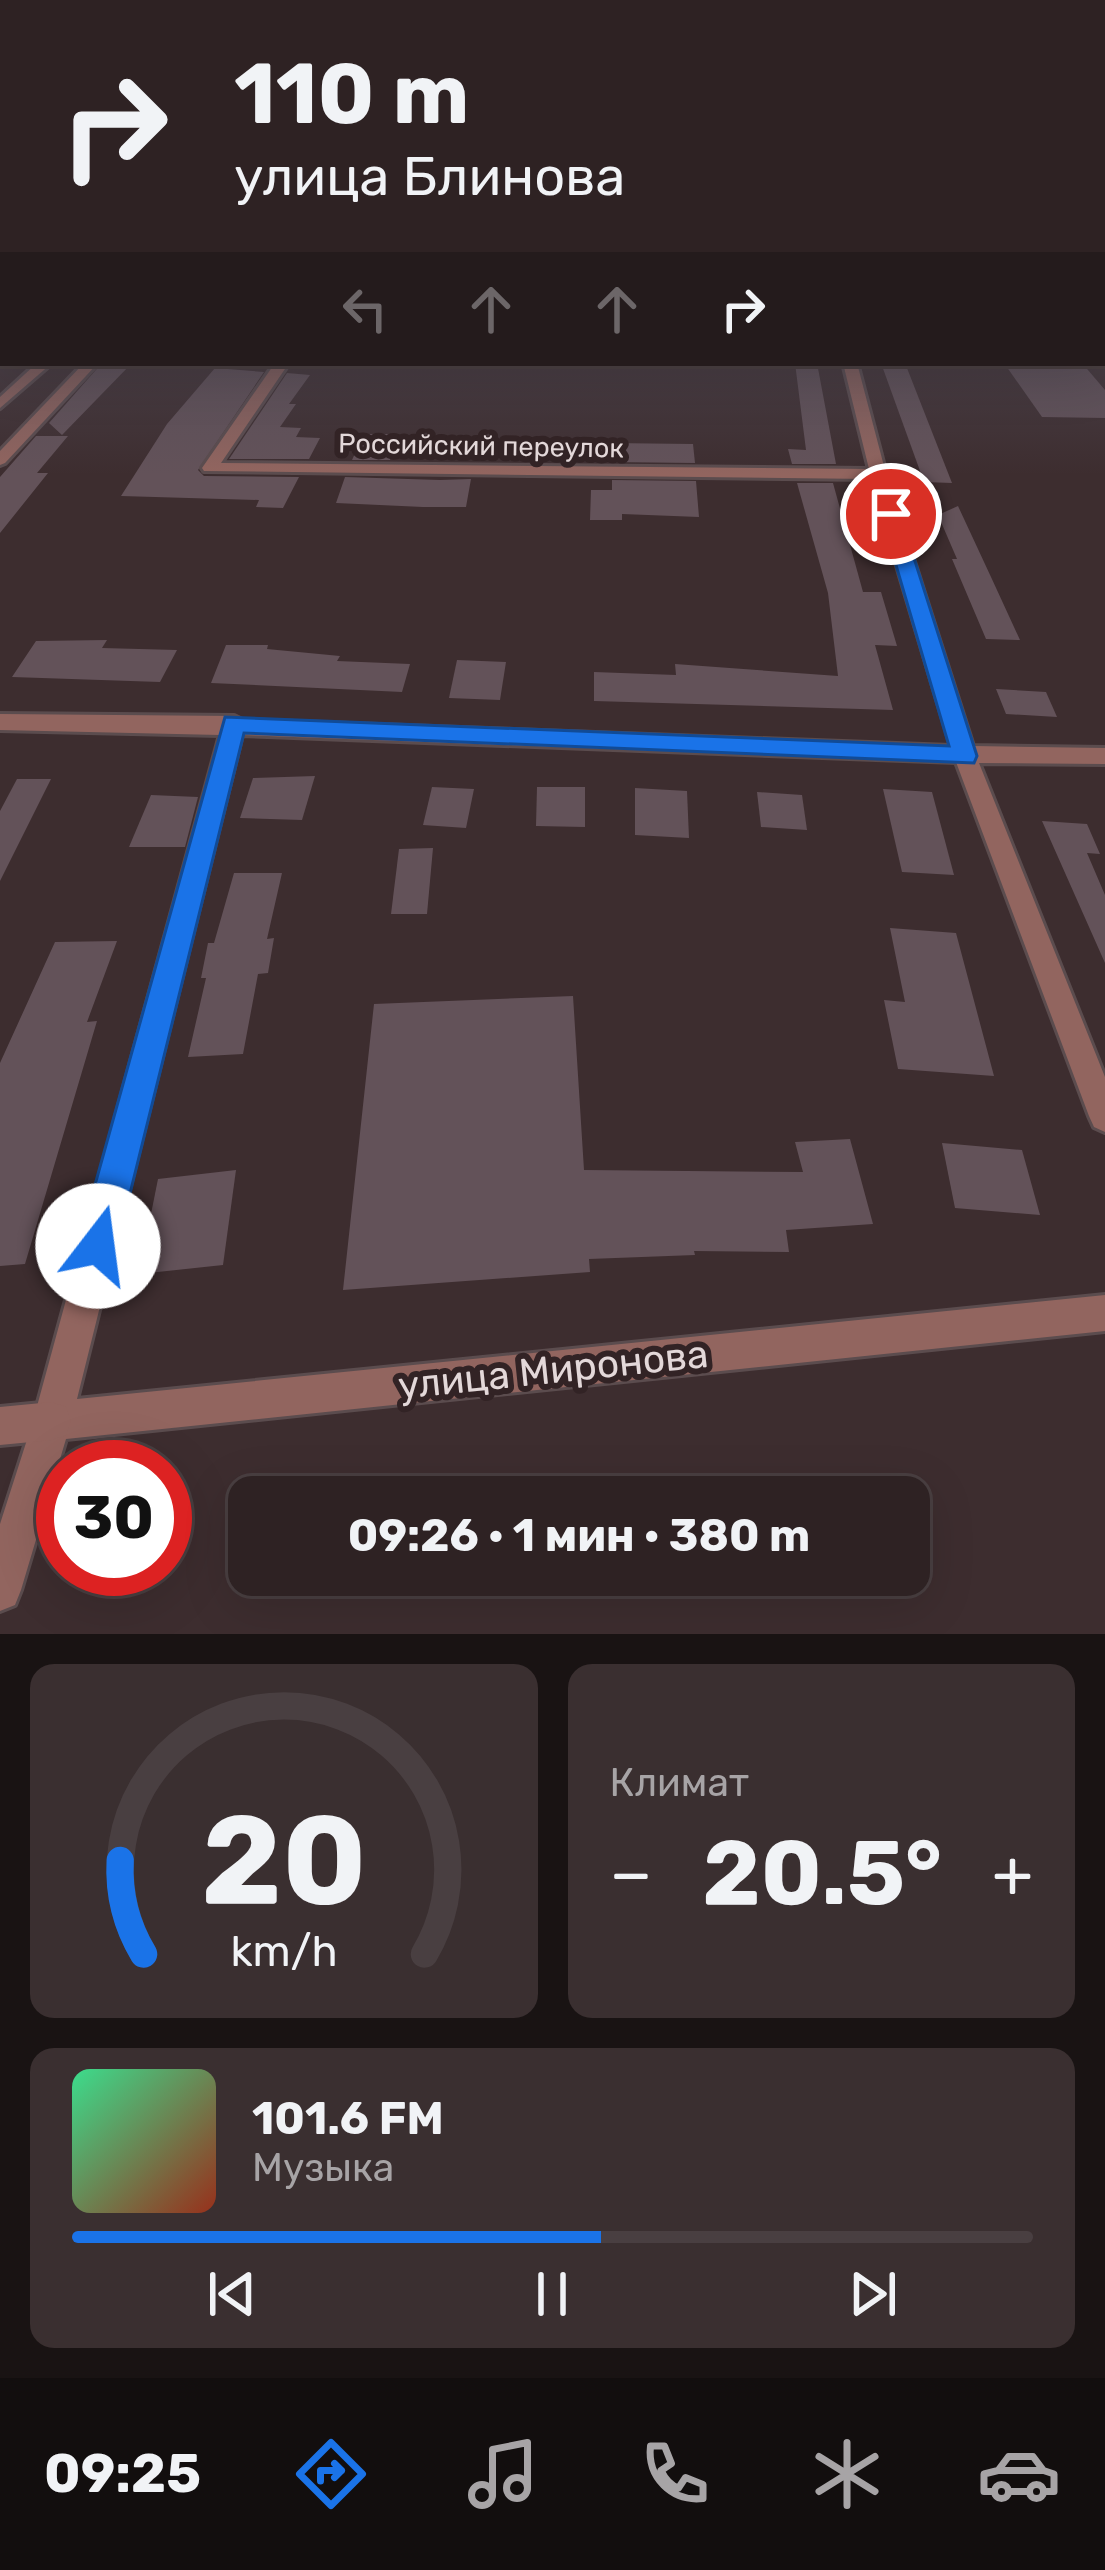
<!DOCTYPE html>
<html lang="ru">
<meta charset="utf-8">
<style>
:root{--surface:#2e2223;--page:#3a2f30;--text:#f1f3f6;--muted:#a7a4a6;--line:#493f41;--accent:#1a73e8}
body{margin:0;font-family:Rubik,sans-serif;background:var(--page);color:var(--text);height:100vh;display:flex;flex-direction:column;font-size:45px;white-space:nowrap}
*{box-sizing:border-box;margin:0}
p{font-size:39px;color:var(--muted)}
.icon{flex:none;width:66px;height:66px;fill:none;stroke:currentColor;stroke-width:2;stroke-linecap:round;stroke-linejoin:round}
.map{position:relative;height:1634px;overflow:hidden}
.drawer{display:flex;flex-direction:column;gap:30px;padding:30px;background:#191313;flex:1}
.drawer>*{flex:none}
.hud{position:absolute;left:0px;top:0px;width:1107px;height:366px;box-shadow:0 12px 48px #0002,0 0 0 3px var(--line);background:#2e2223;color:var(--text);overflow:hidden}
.speed{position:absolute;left:36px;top:1440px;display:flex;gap:24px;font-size:60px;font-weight:700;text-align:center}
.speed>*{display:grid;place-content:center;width:156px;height:156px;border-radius:50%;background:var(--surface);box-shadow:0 12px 48px #0002,0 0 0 3px var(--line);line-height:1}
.speed .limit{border:18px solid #d22;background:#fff;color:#111}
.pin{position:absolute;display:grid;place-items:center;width:102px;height:102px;color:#fff;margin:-51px;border:6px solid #fff;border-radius:50%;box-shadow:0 3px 12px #0007}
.me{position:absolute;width:132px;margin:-66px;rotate:15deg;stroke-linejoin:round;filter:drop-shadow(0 0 9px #0008)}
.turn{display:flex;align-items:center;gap:42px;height:252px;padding:0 36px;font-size:54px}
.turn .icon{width:156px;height:156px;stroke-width:2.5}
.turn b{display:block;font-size:84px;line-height:102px}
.lanes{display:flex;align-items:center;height:114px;padding:0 36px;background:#0003;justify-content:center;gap:60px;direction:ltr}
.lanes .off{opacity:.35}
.big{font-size:90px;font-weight:700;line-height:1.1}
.drawer .widget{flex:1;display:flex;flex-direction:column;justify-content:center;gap:18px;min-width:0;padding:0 42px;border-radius:24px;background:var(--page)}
.drawer .dial{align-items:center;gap:0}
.dial svg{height:312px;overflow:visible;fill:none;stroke:var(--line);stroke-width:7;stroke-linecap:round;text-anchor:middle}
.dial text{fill:var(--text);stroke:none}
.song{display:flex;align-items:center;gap:36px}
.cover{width:144px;height:144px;border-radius:18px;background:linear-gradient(135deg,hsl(150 70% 55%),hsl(10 70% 35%))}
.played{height:12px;border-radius:6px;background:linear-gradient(90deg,var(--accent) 55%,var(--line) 55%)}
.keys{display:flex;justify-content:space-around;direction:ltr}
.heat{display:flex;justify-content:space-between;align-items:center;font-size:66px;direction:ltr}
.drawer .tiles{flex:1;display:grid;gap:30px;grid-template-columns:1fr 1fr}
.widget:last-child{grid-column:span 2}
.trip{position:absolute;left:228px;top:1476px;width:702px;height:120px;border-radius:24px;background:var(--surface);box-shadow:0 12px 48px #0002,0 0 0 3px var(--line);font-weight:700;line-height:120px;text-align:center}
.tabs{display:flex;height:192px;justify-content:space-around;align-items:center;background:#120e0e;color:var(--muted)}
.tabs .icon{width:84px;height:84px}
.tabs .current{color:var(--accent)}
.tabs b{font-size:54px;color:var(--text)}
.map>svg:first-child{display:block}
.building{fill:#635259}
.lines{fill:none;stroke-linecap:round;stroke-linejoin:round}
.minor-casing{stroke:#5b4c4e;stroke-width:6}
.tertiary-casing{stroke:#5b4c4e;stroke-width:6}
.primary-casing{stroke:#5b4c4e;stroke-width:6}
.minor{fill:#92655f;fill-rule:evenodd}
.tertiary{fill:#92655f;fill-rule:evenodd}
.primary{fill:#f1968a;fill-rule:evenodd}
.route{fill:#1a73e8;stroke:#114b97;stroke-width:3}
.labels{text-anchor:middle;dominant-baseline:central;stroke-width:12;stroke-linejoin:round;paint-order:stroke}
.far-street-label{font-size:27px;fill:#e3d8d9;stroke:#322325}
.near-street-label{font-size:39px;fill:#e3d8d9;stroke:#322325}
</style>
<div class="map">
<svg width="1105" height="1634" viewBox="0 0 1105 1634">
<rect width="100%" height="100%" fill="#3d2d2f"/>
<!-- building -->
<g class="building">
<polygon points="102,363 132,363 62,435 49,423"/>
<polygon points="795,363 817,363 836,464 792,464 788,449 806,450"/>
<polygon points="881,363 905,363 952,483 924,482"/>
<polygon points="1004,363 1082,363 1105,390 1105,418 1042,417"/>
<polygon points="215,368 264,372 198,470 204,476 299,477 283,508 256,507 259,500 121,496 167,424"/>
<polygon points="287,373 310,375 289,404 296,404 280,427 301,428 296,437 320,438 309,459 229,459"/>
<polygon points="364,434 397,434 390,460 352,460"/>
<polygon points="36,436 68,436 37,473 48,473 0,533 0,477"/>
<polygon points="609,443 693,444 695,463 611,462"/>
<polygon points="345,477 440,480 471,479 466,507 423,507 336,503"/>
<polygon points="612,480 696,481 699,517 622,514 622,520 590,520 591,490 612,490"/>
<polygon points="797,483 833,483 863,592 881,592 897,646 875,645 893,710 594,701 594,672 676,675 675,664 838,676 828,593"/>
<polygon points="958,506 991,577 1020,640 986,639 952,559 957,559 938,515"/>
<polygon points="107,640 102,648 177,650 160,682 12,677 36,641"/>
<polygon points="226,645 268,645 267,649 340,656 337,661 410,664 402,692 211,683"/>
<polygon points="457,660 506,662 500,700 449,698"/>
<polygon points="996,689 1046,692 1057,717 1006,714"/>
<polygon points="315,776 302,820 240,818 253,778"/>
<polygon points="17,779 51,779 0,881 0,811"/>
<polygon points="432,787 474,789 466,828 423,825"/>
<polygon points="537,787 585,787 585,827 536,826"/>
<polygon points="635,788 687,791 689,838 635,835"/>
<polygon points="883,789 932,792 954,875 902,872"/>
<polygon points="757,792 802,795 807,830 761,827"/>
<polygon points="151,795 198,797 185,847 129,847"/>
<polygon points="1042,821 1087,824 1100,854 1087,853 1105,895 1105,963"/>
<polygon points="433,848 427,914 391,914 399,849"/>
<polygon points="234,873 282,873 267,939 274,938 268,973 258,974 243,1054 188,1057 206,978 201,978 208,943 214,943"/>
<polygon points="890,928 956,933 994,1076 898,1069 884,1000 905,1002"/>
<polygon points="117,941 87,1022 97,1021 25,1264 0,1266 0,1063 55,942"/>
<polygon points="573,996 584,1170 803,1172 795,1142 850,1139 873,1224 786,1230 789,1252 694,1251 695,1255 589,1259 590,1272 343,1290 374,1004"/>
<polygon points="942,1143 1022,1150 1040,1215 955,1208"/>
<polygon points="236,1170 223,1265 139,1274 158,1179"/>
</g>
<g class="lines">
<defs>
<g id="minor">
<rect x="1104" y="340" width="1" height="8"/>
<polygon points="275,363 289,363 221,463 869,469 843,363 857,363 886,474 973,746 1105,748 1105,764 979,763 1105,1077 1105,1132 1094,1127 1089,1116 956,762 242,735 77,1399 1105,1295 1105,1331 66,1439 21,1590 15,1605 0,1611 0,1524 33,1421 220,735 0,730 0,714 234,716 242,720 951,746 871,479 204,471 202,468"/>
</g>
<g id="tertiary">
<polygon points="37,363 52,363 0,408 0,397"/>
<polygon points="84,363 98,363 5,463 0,465 0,451"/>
<polygon points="52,1402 66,1407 71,1421 66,1435 52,1440 0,1445 0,1407"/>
</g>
<polygon id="primary" points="1104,332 1105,333 1105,343 1104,342"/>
</defs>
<!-- minor casing -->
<use href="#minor" class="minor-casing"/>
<!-- tertiary casing -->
<use href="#tertiary" class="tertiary-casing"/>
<!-- primary casing -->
<use href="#primary" class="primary-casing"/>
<!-- minor -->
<use href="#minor" class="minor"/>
<!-- tertiary -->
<use href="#tertiary" class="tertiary"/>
<!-- primary -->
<use href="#primary" class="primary"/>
</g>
<!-- sky -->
<linearGradient id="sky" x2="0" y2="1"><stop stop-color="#22191a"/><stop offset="0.52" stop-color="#514c58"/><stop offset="1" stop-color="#514c58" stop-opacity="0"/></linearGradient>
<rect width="1105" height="475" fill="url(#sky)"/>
<!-- route -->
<polygon class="route" points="884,510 900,514 977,756 974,763 244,733 117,1246 112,1260 98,1266 84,1260 78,1246 225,717 949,746 881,514"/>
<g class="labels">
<!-- far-street labels -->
<g class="far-street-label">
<text transform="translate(481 446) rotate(1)">Российский переулок</text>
</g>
<!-- near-street labels -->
<g class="near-street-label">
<text transform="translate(553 1370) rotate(-6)">улица Миронова</text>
</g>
</g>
</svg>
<div class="speed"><div class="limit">30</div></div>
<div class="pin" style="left:891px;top:514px;background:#d93025"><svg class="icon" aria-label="arrive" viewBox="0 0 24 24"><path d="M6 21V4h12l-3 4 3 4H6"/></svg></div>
<svg class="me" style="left:98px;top:1246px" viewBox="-20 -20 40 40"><circle r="19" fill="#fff"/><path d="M0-13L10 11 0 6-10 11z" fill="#1a73e8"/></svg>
<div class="trip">09:26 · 1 мин · 380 m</div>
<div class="hud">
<div class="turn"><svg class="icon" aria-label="right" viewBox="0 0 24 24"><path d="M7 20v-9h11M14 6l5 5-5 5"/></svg><div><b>110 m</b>улица Блинова</div></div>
<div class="lanes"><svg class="icon off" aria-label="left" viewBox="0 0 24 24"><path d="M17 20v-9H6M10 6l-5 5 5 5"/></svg><svg class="icon off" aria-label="ahead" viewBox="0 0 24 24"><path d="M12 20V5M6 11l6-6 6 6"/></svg><svg class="icon off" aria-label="ahead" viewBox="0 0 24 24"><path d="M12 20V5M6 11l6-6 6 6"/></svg><svg class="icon" aria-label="right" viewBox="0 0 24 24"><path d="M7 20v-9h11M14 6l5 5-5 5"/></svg></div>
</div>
</div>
<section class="drawer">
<div class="tiles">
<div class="widget dial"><svg viewBox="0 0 100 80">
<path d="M14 69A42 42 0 1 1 86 69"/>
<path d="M14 69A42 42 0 0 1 8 45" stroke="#1a73e8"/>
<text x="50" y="56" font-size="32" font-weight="700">20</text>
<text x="50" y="72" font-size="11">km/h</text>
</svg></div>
<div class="widget"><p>Климат</p>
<div class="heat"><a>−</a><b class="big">20.5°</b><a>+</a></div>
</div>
<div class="widget">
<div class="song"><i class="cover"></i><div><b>101.6 FM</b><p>Музыка</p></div></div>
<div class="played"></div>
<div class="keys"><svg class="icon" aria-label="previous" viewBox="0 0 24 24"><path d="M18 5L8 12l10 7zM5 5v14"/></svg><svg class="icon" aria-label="pause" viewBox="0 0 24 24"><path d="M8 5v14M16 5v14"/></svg><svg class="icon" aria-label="next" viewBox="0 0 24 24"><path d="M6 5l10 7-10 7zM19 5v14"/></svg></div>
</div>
</div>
</section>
<nav class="tabs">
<b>09:25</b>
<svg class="icon current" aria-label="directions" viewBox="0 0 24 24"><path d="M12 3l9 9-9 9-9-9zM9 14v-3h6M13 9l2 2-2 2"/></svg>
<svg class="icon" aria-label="music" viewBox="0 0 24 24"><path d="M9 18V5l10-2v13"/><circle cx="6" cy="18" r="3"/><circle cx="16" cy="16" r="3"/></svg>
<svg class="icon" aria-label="phone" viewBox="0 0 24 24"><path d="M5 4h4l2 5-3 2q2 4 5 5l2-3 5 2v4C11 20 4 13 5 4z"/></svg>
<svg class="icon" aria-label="climate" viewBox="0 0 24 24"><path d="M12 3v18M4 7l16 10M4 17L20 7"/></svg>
<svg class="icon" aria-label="car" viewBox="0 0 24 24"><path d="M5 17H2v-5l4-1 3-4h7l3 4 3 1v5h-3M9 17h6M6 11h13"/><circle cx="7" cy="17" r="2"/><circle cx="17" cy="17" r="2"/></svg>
</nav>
